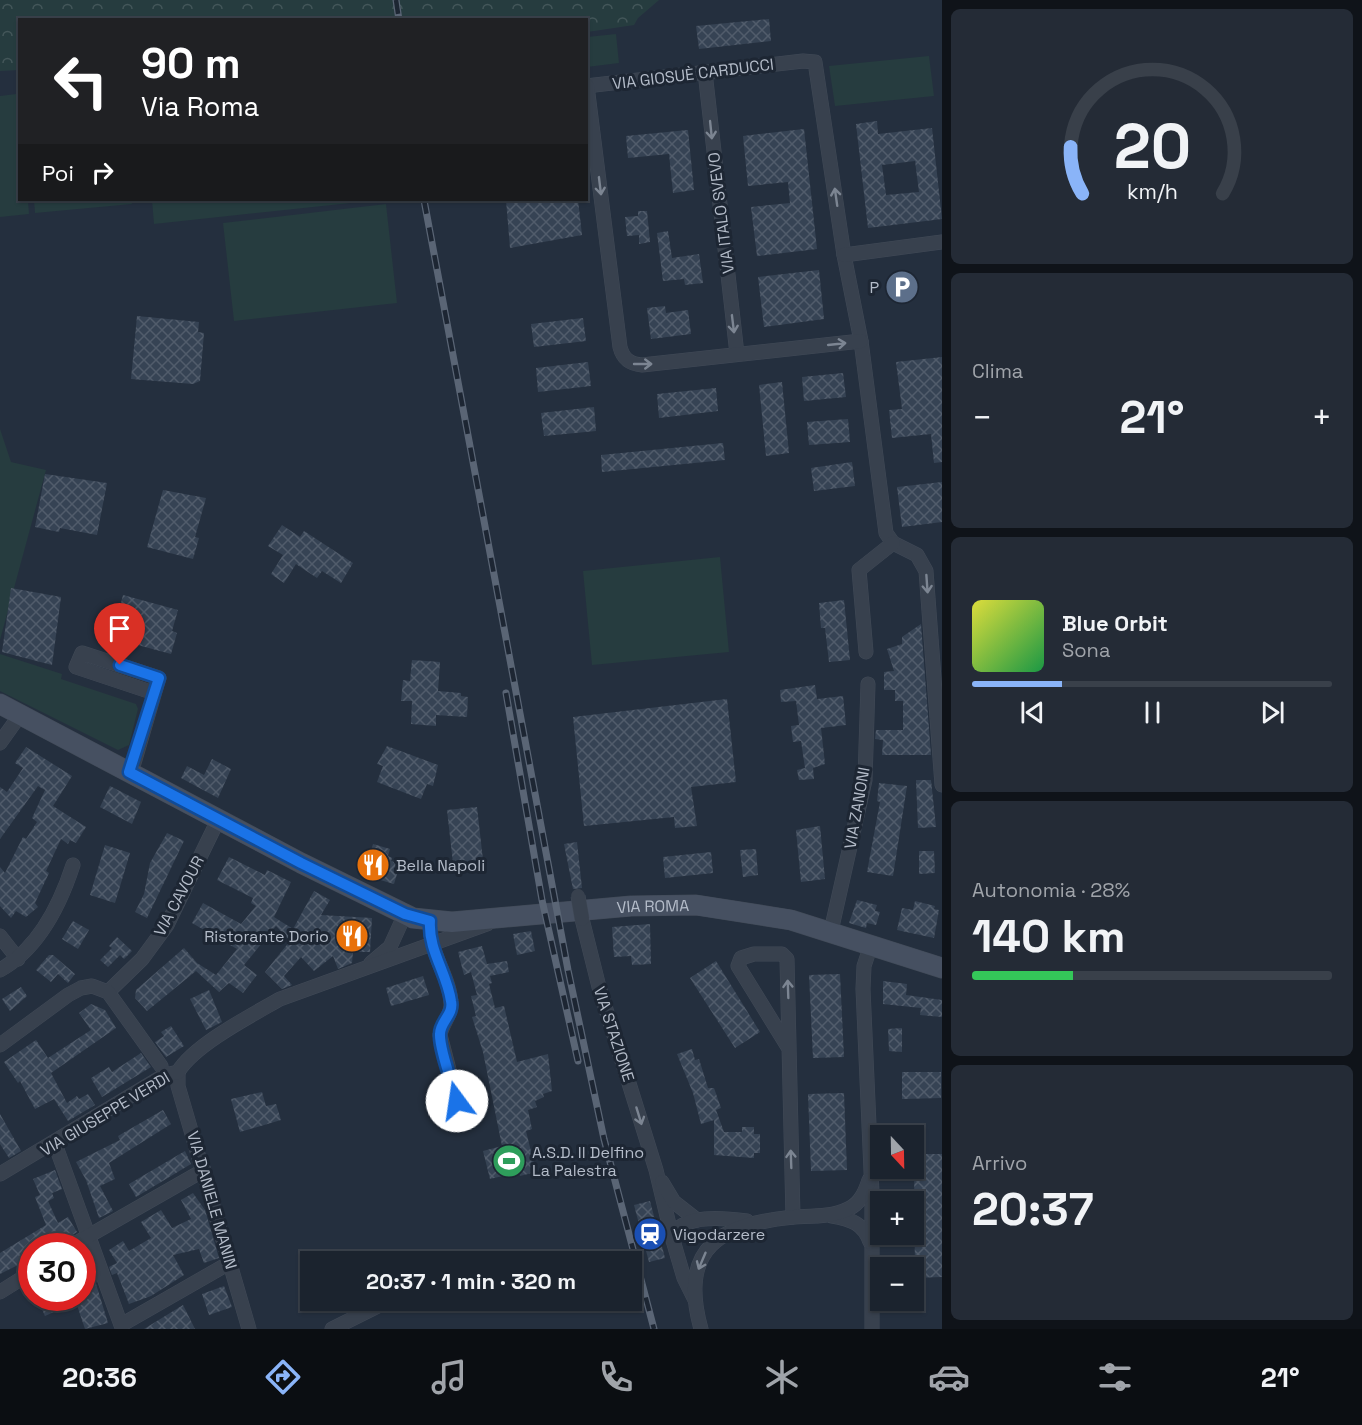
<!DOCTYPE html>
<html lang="it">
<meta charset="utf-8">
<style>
:root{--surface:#1b232e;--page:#242b36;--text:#f1f3f6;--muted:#a0a4aa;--line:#39404a;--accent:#8ab4f8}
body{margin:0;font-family:"Space Grotesk",sans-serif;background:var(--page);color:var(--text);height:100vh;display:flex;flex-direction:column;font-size:22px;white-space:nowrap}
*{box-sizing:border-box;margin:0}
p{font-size:20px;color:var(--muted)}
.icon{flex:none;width:33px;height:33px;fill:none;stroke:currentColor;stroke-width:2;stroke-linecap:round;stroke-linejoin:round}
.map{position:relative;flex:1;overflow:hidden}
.panel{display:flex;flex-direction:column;gap:9px;padding:9px;background:#0f1319;width:420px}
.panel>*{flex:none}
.hud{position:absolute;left:18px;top:18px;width:570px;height:183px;border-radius:0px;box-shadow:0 2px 4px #0004,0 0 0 2px var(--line);background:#202124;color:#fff;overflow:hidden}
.needle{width:39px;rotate:158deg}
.tools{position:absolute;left:870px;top:1125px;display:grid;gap:12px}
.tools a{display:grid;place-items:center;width:54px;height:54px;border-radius:0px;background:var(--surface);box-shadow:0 2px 4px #0004,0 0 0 2px var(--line);font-size:30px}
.speed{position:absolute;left:18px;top:1233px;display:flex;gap:12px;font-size:30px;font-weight:700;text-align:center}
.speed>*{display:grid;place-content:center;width:78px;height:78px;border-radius:50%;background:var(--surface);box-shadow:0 2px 4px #0004,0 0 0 2px var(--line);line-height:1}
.speed .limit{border:9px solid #d22;background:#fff;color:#111}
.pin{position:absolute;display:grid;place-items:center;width:51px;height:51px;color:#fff;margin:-62px -26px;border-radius:50% 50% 50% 0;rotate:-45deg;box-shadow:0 0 6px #0007}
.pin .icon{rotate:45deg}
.me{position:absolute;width:66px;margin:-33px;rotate:346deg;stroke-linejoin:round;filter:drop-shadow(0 0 4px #0008)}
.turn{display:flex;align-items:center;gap:21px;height:126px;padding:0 24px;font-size:27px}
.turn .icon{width:78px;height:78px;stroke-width:2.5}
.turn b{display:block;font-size:42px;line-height:51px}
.then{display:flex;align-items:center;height:57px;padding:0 24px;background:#0003;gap:12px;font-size:22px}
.big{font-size:45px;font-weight:600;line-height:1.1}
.panel .widget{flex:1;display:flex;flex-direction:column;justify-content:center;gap:9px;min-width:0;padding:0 21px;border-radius:9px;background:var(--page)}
.panel .dial{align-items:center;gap:0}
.dial svg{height:156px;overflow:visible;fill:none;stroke:var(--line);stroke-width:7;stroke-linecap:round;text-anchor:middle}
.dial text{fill:var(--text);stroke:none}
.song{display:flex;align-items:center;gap:18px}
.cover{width:72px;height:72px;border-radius:9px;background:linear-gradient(135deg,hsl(60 70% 55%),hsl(140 70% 35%))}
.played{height:6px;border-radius:3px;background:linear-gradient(90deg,var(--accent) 25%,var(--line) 25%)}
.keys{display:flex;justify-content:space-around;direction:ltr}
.heat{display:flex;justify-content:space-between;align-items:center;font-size:33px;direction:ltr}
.charge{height:9px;border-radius:4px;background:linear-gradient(90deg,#34c759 28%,var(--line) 0)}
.trip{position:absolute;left:300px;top:1251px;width:342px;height:60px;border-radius:0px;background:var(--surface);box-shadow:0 2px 4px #0004,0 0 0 2px var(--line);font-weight:600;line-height:60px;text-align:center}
.tab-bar{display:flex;height:96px;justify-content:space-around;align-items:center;background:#0b0e12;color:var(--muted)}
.tab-bar .icon{width:42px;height:42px}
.tab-bar .selected{color:var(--accent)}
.tab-bar b{font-size:27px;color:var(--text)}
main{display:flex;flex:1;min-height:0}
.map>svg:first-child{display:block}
.green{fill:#263c3f}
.forest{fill:url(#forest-crowns)}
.building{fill:url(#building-cross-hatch);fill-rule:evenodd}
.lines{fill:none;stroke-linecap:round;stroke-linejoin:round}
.minor-casing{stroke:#414a57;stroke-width:15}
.secondary-casing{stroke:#414a57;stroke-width:21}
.minor{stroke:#38414e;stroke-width:14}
.secondary{stroke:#465061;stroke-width:20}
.rail-casing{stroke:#5a6575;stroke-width:7}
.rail{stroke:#1d2633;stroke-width:4.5;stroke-dasharray:14;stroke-linecap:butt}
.minor-bridge-casing{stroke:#414a57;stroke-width:15;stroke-linecap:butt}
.minor-bridge{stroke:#38414e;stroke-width:14}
.oneway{stroke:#7c8592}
.route-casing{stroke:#114b97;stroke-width:15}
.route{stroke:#1a73e8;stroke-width:10}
.labels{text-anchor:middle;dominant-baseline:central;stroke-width:6;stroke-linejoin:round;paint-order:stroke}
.street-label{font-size:16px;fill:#b4bcc9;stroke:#1d2633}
.poi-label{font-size:16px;fill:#b4bcc9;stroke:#1d2633;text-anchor:start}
</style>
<main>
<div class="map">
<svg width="942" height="1329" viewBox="0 0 942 1329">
<defs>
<pattern id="forest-crowns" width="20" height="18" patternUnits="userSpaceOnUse" patternTransform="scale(1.5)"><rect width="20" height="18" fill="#263c3f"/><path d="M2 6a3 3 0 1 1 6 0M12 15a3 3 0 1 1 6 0" fill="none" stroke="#435659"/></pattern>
<pattern id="building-cross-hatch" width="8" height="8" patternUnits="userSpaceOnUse" patternTransform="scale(1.5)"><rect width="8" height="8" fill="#364354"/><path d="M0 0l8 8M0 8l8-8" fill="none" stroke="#515c6b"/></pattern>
</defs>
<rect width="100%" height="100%" fill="#242f3e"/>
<!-- green -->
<g class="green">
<polygon points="616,34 619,63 587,67 587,37"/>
<polygon points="929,56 934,96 835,106 829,66"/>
<polygon points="16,94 20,122 20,200 28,200 29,214 0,217 0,96"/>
<polygon points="34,200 131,200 132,204 35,213"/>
<polygon points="152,200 379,200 154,224"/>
<polygon points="386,204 397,303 234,321 223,223"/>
<polygon points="0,429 11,462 46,470 0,640"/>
<polygon points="720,557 729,652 592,665 583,571"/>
<polygon points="0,654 62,674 61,679 136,704 138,709 129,745 118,750 0,691"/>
</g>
<!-- forest -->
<polygon class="forest" points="0,0 659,0 638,18 634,25 587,32 586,20 20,20 19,70 0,71"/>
<!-- building -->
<g class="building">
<polygon points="769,19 771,41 699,49 696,26"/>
<path d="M 877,121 L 878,134 L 932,128 L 942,219 L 868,228 L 856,124 ZM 915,161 L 919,192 L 886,195 L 882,165 Z"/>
<polygon points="804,129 817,249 757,256 751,207 790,203 788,182 748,186 743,136"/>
<polygon points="688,130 694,190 673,193 669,154 628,158 626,136"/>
<polygon points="506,200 578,200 582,235 510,248"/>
<polygon points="638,211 647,211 650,242 639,244 639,235 627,236 625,217 638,216"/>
<polygon points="668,231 672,258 699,254 703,283 685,285 684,279 663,281 657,233"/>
<polygon points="819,270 824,319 764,327 758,277"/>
<polygon points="665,306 666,313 688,310 691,334 651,339 647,308"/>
<polygon points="137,316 199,322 198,332 204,333 200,381 193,384 131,379"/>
<polygon points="583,318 586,341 534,347 531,324"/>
<polygon points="942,357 942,462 934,463 931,434 892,438 889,410 902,409 896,362"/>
<polygon points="588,362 591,386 538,392 536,368"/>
<polygon points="843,373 846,397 804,401 802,377"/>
<polygon points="782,382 789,453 766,456 759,385"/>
<polygon points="716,388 718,411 659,418 657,394"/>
<polygon points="594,407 596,431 544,436 541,413"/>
<polygon points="848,419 850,442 809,445 807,422"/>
<polygon points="723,443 725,460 602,472 601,455"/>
<polygon points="852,462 855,486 814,491 811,468"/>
<polygon points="45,474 107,483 97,535 60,528 59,532 35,527"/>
<polygon points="942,482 942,522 902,527 897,487"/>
<polygon points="163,490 206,498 195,537 199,538 193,559 147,547"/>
<polygon points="282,525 300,537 304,531 353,563 341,583 322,571 317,578 296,564 284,583 271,574 283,555 268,546"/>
<polygon points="11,588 61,597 52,665 2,652"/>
<polygon points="123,595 178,610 172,631 177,633 171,654 112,638"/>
<polygon points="844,600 850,660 829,662 825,628 821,628 819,603"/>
<polygon points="921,624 931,755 882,755 883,740 875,739 876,730 903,730 903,701 895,701 895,690 884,690 884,672 894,671 887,649 902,644 902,637"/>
<polygon points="412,660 440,662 438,691 461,693 461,696 468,697 467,717 436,715 436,726 411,724 412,701 401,701 403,680 410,681"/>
<polygon points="815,685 817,699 843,696 846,725 821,728 825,764 813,768 814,779 799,780 797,770 805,768 801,741 793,742 791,726 799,725 796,701 781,702 780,690"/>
<polygon points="727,699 736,782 691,787 697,826 675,828 674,817 584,826 573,717"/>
<polygon points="387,746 438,765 433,786 427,784 421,799 377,782 383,766 377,764"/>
<polygon points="26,747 72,776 53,806 86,827 76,843 70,840 68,844 61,839 46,871 49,873 35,903 38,907 26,917 16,911 11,918 0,906 0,867 5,873 23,837 26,839 37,822 32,818 45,790 38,786 0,839 0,787 7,792 23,768 15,763"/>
<polygon points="212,759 231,769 218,798 181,778 187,766 204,775"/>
<polygon points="916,780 931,780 936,827 918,828"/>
<polygon points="879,783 907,786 893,876 867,872 880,802 877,801"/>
<polygon points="110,786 141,802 132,824 100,807"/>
<polygon points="477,807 484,869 454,872 447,810"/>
<polygon points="820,826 825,879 801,882 796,830"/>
<polygon points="167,833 184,841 147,918 135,912 144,894 150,863"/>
<polygon points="577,842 582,888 573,889 564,844"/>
<polygon points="373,844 390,849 388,856 392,858 391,861 400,864 394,884 363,875"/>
<polygon points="105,845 130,853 115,903 90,895"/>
<polygon points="756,849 758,875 743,877 740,850"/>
<polygon points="919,851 934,851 935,873 919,874"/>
<polygon points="711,852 713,873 665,878 663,857"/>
<polygon points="229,857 265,875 267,870 291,882 274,917 293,929 314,891 330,900 321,915 372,918 370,952 353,952 352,963 338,969 333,956 314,971 301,957 284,976 292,985 282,989 265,972 290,941 276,926 244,965 257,975 243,993 229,983 219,992 196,971 147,1011 135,998 136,990 184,948 197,963 216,975 237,949 192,923 203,903 241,924 256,906 251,903 253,898 217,880"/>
<polygon points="857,900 877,905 875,911 880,912 876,925 867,923 866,928 849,923"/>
<polygon points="915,901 935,906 934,909 939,910 934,938 897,930 902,908 913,910"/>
<polygon points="73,921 89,930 78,949 62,939"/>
<polygon points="650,924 651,964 632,965 631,956 614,957 612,927"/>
<polygon points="531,931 535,951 517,955 513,934"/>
<polygon points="117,937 132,951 124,959 120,955 108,967 100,960 112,948 109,946"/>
<polygon points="482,946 487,964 507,961 509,972 490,976 492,983 489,984 495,1008 504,1006 517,1062 548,1054 552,1091 543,1094 544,1097 535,1101 537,1107 528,1110 532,1129 526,1131 536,1172 520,1176 519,1172 490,1179 483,1151 502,1146 483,1052 472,1017 476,1016 471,996 477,995 471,972 464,975 458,952"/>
<polygon points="49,955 53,955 75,974 68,983 58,974 51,982 36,970"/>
<polygon points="716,961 760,1032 735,1048 690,978"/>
<polygon points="840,974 844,1057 813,1058 809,975"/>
<polygon points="423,976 429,995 391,1006 386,988"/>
<polygon points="883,981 907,984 906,995 942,1000 942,1017 920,1015 921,1008 883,1004"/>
<polygon points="21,987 27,996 10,1011 2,999"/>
<polygon points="209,990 222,1022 206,1030 190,999"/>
<polygon points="91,1004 105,1010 116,1028 51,1073 67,1103 77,1096 79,1099 88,1094 95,1105 68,1121 54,1099 35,1109 20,1081 18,1083 4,1062 36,1040 48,1058 91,1030 79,1013"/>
<polygon points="171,1026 184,1046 166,1057 155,1042 164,1036 161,1032"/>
<polygon points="902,1028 902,1052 889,1051 888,1029"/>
<polygon points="692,1049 695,1060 699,1059 708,1088 714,1088 721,1108 716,1110 724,1132 742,1132 742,1127 754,1127 754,1134 760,1134 760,1153 754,1153 754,1158 714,1155 714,1120 701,1124 693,1093 677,1054"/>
<polygon points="141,1053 151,1067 102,1097 91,1078 109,1067 112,1072"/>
<polygon points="902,1072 941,1072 941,1098 902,1099"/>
<polygon points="262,1092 266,1106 276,1104 281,1120 240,1132 231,1099"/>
<polygon points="844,1093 847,1170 811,1171 808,1094"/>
<polygon points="163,1110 171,1124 109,1163 115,1179 100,1186 113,1211 99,1218 86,1180 76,1162 120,1140 118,1136"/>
<polygon points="0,1114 21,1151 9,1158 0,1144"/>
<polygon points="185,1151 191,1164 136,1197 129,1184"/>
<polygon points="914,1154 942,1154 942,1277 915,1278"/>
<polygon points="55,1170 62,1189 52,1193 54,1198 48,1201 58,1223 68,1217 77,1232 66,1239 61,1246 32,1246 32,1258 0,1274 0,1253 46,1225 35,1197 40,1195 33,1179"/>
<polygon points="193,1193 205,1210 219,1258 204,1263 199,1249 173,1255 184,1275 151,1296 129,1304 117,1273 112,1275 109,1267 117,1263 109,1250 123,1241 129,1251 151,1238 141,1222 161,1210 172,1228 191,1219 181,1200"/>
<polygon points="650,1201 665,1258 649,1262 634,1205"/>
<polygon points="93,1274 108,1323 85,1329 76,1302 45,1316 37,1298 82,1298 82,1278"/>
<polygon points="224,1286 232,1307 209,1315 202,1294"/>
<polygon points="183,1305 195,1329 144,1329"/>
</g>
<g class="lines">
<defs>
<g id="minor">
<polyline points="705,72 737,354"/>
<polyline points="586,86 803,61 815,62 844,255 861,341 886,533 893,543 917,555 926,571 942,785"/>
<path d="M 587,86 L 620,347 C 623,359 630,364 642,365 L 861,341"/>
<polyline points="844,255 942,242"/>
<polyline points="866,652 859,570 893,543"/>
<polyline points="0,743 20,715"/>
<polyline points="129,772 134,763 159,678 82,653 76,667 154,693"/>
<polyline points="582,919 599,987 656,1170 672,1237 684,1278 695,1300"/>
<path d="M 431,921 C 427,953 451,976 451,1005 C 451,1015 442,1024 440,1035 L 463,1124"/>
<polyline points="831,931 865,780 868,684"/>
<polyline points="0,936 18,959"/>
<polyline points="871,945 864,966 863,989 872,1193 872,1329"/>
<polyline points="371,963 390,947 405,914"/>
<path d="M 0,970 C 38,949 60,905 73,865"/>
<polyline points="108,992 142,959 167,925 218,820"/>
<polyline points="0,1045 68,995 81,988 92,986 108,992 161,1066"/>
<polyline points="788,1047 738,966 741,958 754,954 782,954 787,959 793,1217"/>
<polyline points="178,1072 178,1086 249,1329"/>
<polyline points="55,1144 121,1325 231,1262"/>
<path d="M 0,1174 L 165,1075 L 178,1072 C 194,1045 252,1015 280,999 L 487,924"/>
<polyline points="662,1182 674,1202 697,1220"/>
<path d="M 832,1216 C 851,1219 864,1224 870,1242"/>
<path d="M 672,1237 C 682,1213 725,1218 747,1221"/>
<polyline points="71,1246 204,1170"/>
<polyline points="473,1262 482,1258"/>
<polyline points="0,1292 32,1272"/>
<polyline points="332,1329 390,1300"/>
<path d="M 701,1329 C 678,1247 721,1224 794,1217 C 812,1216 832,1217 848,1209 C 860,1204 865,1192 869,1180"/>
</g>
<g id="secondary">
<path id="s1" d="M 0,704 L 301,863 L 413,918 L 452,922 L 631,906 L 696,905 L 791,920 L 942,968"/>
</g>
</defs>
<!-- minor casing -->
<use href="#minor" class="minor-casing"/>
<!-- secondary casing -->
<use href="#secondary" class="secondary-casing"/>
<!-- minor -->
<use href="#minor" class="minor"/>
<!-- secondary -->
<use href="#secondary" class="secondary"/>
<defs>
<g id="rail">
<polyline points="396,0 399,20"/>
<polyline points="424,200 568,970 604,1139 654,1329"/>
<polyline points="506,693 542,900 578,1061"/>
</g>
</defs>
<!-- rail casing -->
<use href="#rail" class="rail-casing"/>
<!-- rail -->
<use href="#rail" class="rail"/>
<defs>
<polyline id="minor-bridge" points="578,896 582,919"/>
</defs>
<!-- minor-bridge casing -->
<use href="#minor-bridge" class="minor-bridge-casing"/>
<!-- minor-bridge -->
<use href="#minor-bridge" class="minor-bridge"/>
</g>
<!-- one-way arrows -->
<defs><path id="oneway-shaft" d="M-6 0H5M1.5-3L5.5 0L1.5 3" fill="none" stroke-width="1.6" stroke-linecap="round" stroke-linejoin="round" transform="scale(1.5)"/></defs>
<g class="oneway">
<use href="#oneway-shaft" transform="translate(711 130) rotate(84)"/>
<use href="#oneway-shaft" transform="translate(600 186) rotate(83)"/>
<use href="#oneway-shaft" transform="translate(836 197) rotate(-98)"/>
<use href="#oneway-shaft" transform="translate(733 324) rotate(83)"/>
<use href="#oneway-shaft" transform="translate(837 344) rotate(-6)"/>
<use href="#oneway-shaft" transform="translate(643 364)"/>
<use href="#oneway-shaft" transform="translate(927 584) rotate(86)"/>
<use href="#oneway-shaft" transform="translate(788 989) rotate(-92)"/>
<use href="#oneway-shaft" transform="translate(639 1116) rotate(73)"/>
<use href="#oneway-shaft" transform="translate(791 1159) rotate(-92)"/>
<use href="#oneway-shaft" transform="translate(702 1261) rotate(113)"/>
</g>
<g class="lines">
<defs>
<path id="route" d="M 120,665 L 159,678 L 129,772 L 301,863 L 405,914 L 430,921 C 428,950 447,973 451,1001 C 454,1015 440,1021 440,1034 C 439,1049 453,1085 457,1101"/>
</defs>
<!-- route casing -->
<use href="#route" class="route-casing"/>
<!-- route -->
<use href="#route" class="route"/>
</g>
<!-- icons -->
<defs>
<symbol id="parking-disc" viewBox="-11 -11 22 22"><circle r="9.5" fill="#5c6f8a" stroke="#1d2633"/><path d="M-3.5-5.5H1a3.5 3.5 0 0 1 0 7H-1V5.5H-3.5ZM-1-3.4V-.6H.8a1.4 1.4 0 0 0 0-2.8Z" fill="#fff"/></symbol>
<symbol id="restaurant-disc" viewBox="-11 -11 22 22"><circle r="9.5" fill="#e8710a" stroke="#1d2633"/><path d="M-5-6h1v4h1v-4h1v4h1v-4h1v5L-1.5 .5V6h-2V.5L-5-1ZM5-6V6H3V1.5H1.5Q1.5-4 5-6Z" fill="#fff"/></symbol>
<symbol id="stadium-disc" viewBox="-11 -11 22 22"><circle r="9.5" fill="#2e9e5b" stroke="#1d2633"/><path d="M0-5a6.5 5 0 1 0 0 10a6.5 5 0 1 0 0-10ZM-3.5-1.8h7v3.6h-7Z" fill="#fff"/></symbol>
<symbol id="station-disc" viewBox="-11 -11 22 22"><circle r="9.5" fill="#1a4fb4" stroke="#1d2633"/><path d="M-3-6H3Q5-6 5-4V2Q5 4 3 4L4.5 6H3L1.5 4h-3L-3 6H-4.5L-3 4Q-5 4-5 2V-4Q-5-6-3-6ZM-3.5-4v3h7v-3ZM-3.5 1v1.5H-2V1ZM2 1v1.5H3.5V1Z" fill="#fff"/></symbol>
</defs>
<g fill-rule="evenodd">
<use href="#parking-disc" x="883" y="268" width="38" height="38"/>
<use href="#restaurant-disc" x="354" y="846" width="38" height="38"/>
<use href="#restaurant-disc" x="333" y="917" width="38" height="38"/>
<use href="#stadium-disc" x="490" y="1142" width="38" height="38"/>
<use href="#station-disc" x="631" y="1215" width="38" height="38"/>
</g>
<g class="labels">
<!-- street labels -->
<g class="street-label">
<text transform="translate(693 74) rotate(-7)">VIA GIOSUÈ CARDUCCI</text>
<text transform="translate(721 213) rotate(-97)">VIA ITALO SVEVO</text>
<text transform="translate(857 808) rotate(-80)">VIA ZANONI</text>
<text transform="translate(179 896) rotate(-62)">VIA CAVOUR</text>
<text stroke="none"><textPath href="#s1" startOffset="706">VIA ROMA</textPath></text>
<text transform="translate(614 1034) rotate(72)">VIA STAZIONE</text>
<text transform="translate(105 1114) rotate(-31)">VIA GIUSEPPE VERDI</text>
<text transform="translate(212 1200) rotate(74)">VIA DANIELE MANIN</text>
</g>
<!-- poi labels -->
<g class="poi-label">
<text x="879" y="287" text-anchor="end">P</text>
<text x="396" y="865">Bella Napoli</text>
<text x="329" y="936" text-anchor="end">Ristorante Dorio</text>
<text x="532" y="1152">A.S.D. Il Delfino<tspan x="532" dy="18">La Palestra</tspan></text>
<text x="673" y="1234">Vigodarzere</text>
</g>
</g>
</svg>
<div class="tools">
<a><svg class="needle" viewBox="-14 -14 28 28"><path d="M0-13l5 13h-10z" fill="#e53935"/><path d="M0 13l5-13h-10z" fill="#a0a4aa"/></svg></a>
<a>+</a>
<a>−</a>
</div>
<div class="speed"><div class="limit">30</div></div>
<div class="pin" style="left:120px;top:665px;background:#d93025"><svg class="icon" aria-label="arrive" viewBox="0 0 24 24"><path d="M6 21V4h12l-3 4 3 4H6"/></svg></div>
<svg class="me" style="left:457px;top:1101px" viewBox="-20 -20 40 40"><circle r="19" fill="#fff"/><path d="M0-13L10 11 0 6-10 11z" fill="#1a73e8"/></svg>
<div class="trip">20:37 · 1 min · 320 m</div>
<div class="hud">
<div class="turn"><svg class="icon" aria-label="left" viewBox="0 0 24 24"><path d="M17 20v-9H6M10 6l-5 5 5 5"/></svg><div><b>90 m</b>Via Roma</div></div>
<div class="then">Poi<svg class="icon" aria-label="right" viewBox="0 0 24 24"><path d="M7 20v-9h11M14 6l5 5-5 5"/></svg></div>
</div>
</div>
<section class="panel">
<div class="widget dial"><svg viewBox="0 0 100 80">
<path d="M14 69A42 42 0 1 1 86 69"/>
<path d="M14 69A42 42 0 0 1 8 45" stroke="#8ab4f8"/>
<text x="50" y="56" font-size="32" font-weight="700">20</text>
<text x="50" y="72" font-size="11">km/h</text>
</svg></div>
<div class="widget"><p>Clima</p>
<div class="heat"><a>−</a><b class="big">21°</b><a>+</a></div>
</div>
<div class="widget">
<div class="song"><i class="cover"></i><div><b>Blue Orbit</b><p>Sona</p></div></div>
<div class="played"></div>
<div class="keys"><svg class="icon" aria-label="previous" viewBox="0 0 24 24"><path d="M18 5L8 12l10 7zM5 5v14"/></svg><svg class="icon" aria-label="pause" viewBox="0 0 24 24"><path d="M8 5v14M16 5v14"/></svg><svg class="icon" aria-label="next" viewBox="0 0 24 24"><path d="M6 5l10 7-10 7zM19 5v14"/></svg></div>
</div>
<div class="widget"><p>Autonomia · 28%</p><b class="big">140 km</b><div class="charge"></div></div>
<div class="widget"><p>Arrivo</p><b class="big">20:37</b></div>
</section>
</main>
<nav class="tab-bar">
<b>20:36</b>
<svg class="icon selected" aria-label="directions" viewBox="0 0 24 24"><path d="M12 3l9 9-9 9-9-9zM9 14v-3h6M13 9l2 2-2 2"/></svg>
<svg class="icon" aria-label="music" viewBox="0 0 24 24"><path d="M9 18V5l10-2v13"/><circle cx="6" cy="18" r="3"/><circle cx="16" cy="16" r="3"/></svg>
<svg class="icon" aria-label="phone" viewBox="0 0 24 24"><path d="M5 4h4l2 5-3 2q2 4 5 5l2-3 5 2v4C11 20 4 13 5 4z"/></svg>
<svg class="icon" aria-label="climate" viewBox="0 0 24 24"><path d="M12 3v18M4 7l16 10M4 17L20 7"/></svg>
<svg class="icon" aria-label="car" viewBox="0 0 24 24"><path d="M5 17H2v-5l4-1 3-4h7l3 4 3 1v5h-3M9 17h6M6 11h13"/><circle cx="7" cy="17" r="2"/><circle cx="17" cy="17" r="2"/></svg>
<svg class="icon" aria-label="filters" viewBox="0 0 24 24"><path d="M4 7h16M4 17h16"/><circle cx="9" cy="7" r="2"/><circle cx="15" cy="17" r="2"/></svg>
<b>21°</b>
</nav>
